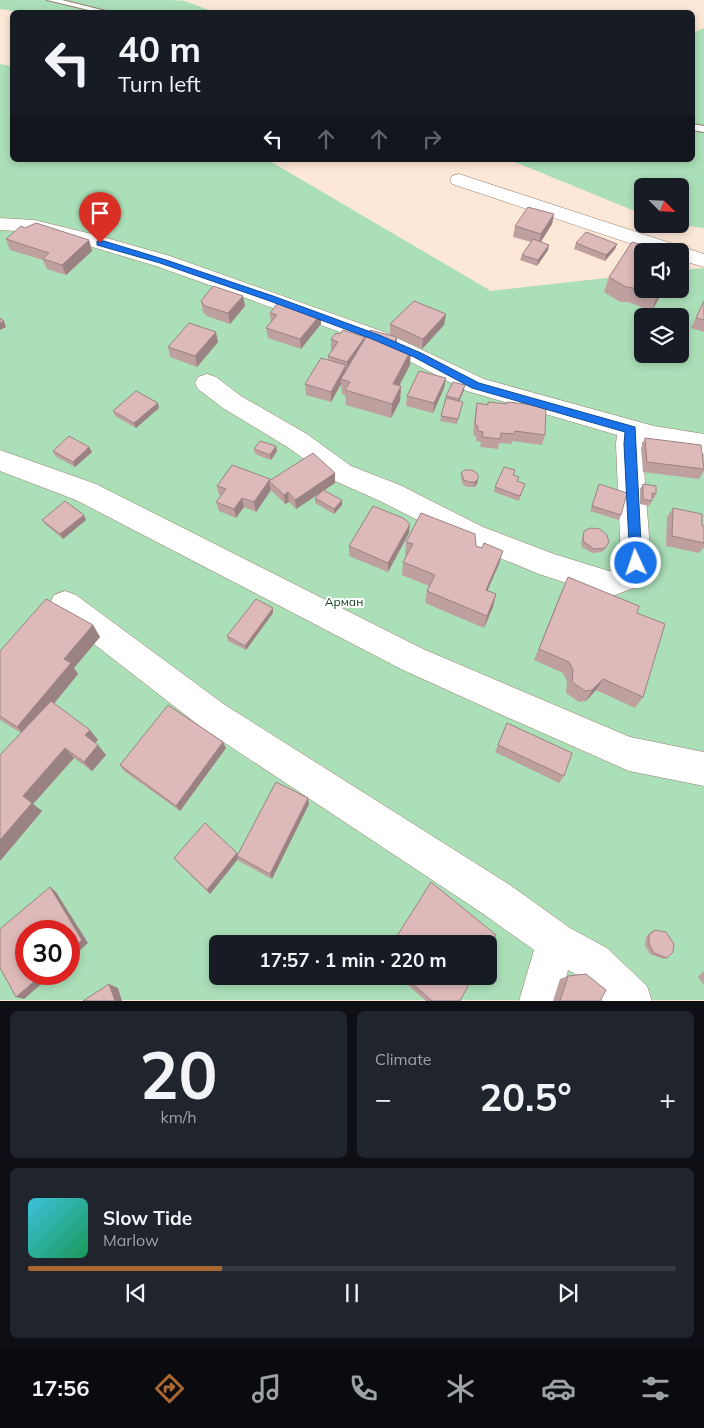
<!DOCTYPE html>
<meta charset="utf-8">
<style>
:root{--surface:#171b24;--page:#20242c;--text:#f1f3f6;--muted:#9ea1a6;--line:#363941;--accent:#a96832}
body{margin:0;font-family:Mulish,sans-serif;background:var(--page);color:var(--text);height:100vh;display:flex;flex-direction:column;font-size:19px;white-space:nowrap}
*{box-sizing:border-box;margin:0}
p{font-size:16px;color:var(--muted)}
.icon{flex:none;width:28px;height:28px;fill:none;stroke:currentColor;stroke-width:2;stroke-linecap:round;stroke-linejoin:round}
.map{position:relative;height:1001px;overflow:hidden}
.side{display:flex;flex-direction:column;gap:10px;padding:10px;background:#0d0f14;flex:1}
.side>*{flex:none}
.hud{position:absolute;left:10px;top:10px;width:685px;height:152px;border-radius:8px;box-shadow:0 2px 8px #0003;background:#171b24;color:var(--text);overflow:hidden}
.needle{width:32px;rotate:114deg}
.buttons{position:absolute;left:634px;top:178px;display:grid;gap:10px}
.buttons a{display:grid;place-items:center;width:55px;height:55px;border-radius:8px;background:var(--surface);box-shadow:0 2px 8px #0003;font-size:25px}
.speed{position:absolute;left:15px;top:920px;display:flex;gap:10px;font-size:25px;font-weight:700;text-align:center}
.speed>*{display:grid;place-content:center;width:65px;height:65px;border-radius:50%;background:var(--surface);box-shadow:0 2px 8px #0003;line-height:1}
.speed .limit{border:8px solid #d22;background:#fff;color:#111}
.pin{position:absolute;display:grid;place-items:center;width:42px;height:42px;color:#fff;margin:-51px -21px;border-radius:50% 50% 50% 0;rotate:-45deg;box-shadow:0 0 5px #0007}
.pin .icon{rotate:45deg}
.me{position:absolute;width:55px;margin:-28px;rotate:357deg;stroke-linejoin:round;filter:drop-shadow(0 0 4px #0008)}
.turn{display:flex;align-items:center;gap:18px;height:105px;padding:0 25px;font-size:22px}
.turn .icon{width:65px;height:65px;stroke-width:2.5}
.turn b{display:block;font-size:35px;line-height:42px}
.lanes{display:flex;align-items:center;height:48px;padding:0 25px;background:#0003;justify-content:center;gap:25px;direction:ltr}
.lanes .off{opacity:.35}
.big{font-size:38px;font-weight:700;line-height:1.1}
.side .widget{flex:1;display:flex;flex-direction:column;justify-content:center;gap:8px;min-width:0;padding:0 18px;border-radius:8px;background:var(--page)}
.side .dial{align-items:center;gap:0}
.dial b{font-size:65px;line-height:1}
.song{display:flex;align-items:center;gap:15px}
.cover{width:60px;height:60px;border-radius:8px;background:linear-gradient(135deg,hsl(190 70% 55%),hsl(150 70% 35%))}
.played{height:5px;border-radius:2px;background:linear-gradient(90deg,var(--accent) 30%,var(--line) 30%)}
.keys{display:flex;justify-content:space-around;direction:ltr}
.heat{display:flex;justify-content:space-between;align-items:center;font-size:28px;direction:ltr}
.side .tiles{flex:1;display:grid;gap:10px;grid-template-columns:1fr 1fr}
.widget:last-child{grid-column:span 2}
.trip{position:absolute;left:209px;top:935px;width:288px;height:50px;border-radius:8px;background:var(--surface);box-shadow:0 2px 8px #0003;font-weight:700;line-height:50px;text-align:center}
.tab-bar{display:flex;height:80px;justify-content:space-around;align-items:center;background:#090b0e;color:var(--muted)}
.tab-bar .icon{width:35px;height:35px}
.tab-bar .current{color:var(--accent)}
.tab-bar b{font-size:22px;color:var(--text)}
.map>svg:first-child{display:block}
.green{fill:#abdfb8;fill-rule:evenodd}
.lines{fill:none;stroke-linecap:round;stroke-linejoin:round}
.service-casing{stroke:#967e6b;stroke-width:2}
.minor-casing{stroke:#967e6b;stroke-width:1}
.service{fill:#fff;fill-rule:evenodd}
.minor{fill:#fff;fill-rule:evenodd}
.wall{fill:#bea09f}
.shaded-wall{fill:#9b8282}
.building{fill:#ddbab9;stroke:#9b8282}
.route{fill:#1a73e8;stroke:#114b97}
.labels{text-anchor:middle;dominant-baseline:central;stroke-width:4;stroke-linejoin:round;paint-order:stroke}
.park-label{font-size:12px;fill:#104323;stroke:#fff}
</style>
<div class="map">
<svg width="704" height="1001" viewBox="0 0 704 1001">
<rect width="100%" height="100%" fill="#fde7d6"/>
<!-- green -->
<g class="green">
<polygon points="0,0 171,0 185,1 214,12 19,12 0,9"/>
<polygon points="704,28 704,228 670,224 680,224 680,186 642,186 642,214 510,160 692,160 693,33"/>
<path d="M 0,64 L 12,66 L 12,160 L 268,160 L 491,291 L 642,274 L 642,289 L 680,289 L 680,270 L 704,268 L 704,1000 L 0,1000 ZM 642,316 L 680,316 L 680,354 L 642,354 ZM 26,931 L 69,931 L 69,974 L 26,974 ZM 218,944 L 488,944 L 488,976 L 218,976 Z"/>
</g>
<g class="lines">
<defs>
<g id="service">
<polygon points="47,0 62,0 110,12 97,12"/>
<polygon points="692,124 704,126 704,132 692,130"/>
</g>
<g id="minor">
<polygon points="459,174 704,254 704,267 680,260 680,251 653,251 452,184 450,180 452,176"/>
<polygon points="0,218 34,220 92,234 170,256 384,332 484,379 654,426 704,434 704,454 642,442 651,563 637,587 609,597 539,574 463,543 380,501 333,480 289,448 223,408 198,389 195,383 198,377 207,374 216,377 241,396 307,434 351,466 400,485 483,527 554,554 609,571 617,569 621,561 616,444 617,435 467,391 409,361 368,342 156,266 79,243 34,232 0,230"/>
<polygon points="0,450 96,484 423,649 524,692 630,737 704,752 704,786 629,771 500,714 401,669 76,500 0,471"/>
<polygon points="65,591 76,595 225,705 510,885 570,928 607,948 647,986 652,1001 603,1001 579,976 568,970 560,1001 519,1001 534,950 482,913 201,727 54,613 50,604 54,595"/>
</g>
</defs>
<!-- service casing -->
<use href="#service" class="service-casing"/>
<!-- minor casing -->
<use href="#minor" class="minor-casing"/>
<!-- service -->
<use href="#service" class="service"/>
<!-- minor -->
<use href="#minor" class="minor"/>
</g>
<!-- wall -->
<g class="wall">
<polygon points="554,214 552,224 541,242 548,250 537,266 520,260 522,255 531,242 513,237 515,226"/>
<polygon points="6,239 89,240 92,251 66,275 47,269 43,260 10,250"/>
<polygon points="576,243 617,244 615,249 605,261 574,249"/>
<polygon points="609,277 664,289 652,311 628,302 620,302 604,292"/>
<polygon points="243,296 245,306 230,324 207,316 203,312 201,301"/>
<polygon points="704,301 704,332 691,328"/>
<polygon points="270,313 321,324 301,349 268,338 266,328 271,323"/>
<polygon points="446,314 444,325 422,349 397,338 397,346 410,365 399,386 401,386 400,401 391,418 346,405 345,395 342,394 341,384 331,402 306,395 305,384 328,360 328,356 332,350 331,350 331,339 340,334 365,339 390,335 390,324"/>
<polygon points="218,342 197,367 170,357 168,347"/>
<polygon points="446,378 444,388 433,413 406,406 407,396"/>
<polygon points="464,390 459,401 463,402 457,424 440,421 446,396"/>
<polygon points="488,402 545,435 542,445 512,441 512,444 499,443 498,449 480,447 481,442 476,441 476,436 473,435 475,414 477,403 487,405"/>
<polygon points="159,408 136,428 115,416 113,411"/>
<polygon points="645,438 704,463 704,471 699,479 643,472 641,448"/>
<polygon points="89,447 92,452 75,467 55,456 53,451"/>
<polygon points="254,449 277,451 271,460 255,454"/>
<polygon points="461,473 478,479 477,484 474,487 468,487 463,485 461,478"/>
<polygon points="513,475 518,481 525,484 519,501 494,492 495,487"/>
<polygon points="270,480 335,483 324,490 342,505 334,514 315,503 315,498 320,493 296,509 289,502 285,504 271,490 256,512 244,507 236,518 219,511 216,502 221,496 219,495 217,486"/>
<polygon points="599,484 621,515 619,520 590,511"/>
<polygon points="643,484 656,494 654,499 652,498 652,501 649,506 640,504 640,489"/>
<polygon points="673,508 702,526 704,526 704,548 703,548 699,553 666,546 667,517"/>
<polygon points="42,520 86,520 63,539 45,524"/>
<polygon points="584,531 607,547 602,552 592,553 582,547 581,543"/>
<polygon points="409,533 388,572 349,556 349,546"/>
<polygon points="406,542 476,546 499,564 487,591 496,594 493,607 484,628 425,603 427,591 429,586 402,575 403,562 407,556 405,555"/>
<polygon points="562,590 637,613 643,697 635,708 596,690 586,701 579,702 566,693 567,681 563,673 534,660"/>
<polygon points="273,613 246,650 228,641 227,636"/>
<polygon points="93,625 100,637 74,668 78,674 54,703 98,740 95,743 106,755 92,771 74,758 33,804 42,811 0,861 21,733 0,720 0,651"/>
<polygon points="507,723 564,776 559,783 495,752"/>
<polygon points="223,742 226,748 180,811 124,771 120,765"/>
<polygon points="309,804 272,879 239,861 238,859 210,894 178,863 174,858 237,853 238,854"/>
<polygon points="655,930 667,958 663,959 650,954 645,946 646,937 651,932"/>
<polygon points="704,971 704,985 698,977"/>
<polygon points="398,976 473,976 460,1001 426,1001"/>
<polygon points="568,976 600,1001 553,1001 560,979"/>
</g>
<!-- shaded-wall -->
<g class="shaded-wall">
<polygon points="554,214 552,224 539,244 541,234"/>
<polygon points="89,240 92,251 66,275 62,265"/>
<polygon points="617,244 615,249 605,261 606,255"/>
<polygon points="549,245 548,250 537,266 538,260"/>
<polygon points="661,289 664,289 652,311 657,296"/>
<polygon points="243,296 245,306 230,324 228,313"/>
<polygon points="321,314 321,324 301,349 300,339"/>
<polygon points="446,314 444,325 422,349 423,339"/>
<polygon points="4,321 6,327 0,330 0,323"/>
<polygon points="216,332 218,342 197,367 195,356"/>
<polygon points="365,337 364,347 347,372 347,362"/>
<polygon points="397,337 396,351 393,345"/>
<polygon points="411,350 410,365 392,399 393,384"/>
<polygon points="346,365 346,375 341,379 341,384 331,402 331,392"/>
<polygon points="446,378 444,388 433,413 434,403"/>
<polygon points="465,385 464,390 458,404 459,399"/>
<polygon points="401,386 400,401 391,418 392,404"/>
<polygon points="158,403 159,408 136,428 134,423"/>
<polygon points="276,446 277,451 271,460 270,455"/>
<polygon points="89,447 92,452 75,467 73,462"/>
<polygon points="335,473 335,483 296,509 295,500"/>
<polygon points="270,479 270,482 269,481 271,490 256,512 254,502"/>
<polygon points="478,479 477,484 474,487 475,482"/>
<polygon points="288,492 289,502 285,504 284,495"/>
<polygon points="242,498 244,507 236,518 234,509"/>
<polygon points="342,500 342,505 334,514 334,509"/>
<polygon points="84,515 86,520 63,539 60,534"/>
<polygon points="410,524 409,533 388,572 388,563"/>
<polygon points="503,551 499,564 482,603 486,590"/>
<polygon points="496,594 493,607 484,628 487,616"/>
<polygon points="273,608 273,613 246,650 245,646"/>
<polygon points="93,625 100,637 74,668 78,674 27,737 17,727 64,659"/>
<polygon points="603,679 596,690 586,701 592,690"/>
<polygon points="90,730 98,740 93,745 85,735"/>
<polygon points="223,742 226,748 180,811 176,806"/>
<polygon points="98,745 106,755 92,771 84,762"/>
<polygon points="65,748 74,758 33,804 42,811 0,861 0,840 23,796"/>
<polygon points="308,798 309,804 272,879 270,874"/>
<polygon points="237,853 240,858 237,856 238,859 210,894 207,890"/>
<polygon points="50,887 56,892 88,943 69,960 69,951"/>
<polygon points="43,974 53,974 24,999 16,997"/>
<polygon points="109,984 118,988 122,1001 115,1001"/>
</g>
<!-- building -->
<g class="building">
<polygon points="528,207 554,214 541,234 515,226"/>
<polygon points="36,223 89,240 62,265 43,259 49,253 6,239 21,226 25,228"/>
<polygon points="586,232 617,244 606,255 576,243"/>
<polygon points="533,239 549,245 538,260 522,255"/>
<polygon points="632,242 662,251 642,251 642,289 661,289 657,296 633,288 626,287 609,277"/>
<polygon points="213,286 243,296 228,313 205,306 201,301"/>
<polygon points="280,300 321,314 300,339 266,328 277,315 270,313"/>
<polygon points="414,301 446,314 423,339 390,324"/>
<polygon points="704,301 704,320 696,318"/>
<polygon points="0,318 4,321 0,323"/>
<polygon points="189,323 216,332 195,356 168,347"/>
<polygon points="343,330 365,337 347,362 328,356 338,342 331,339 336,333 340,334"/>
<polygon points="370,330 397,337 393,345 411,350 393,384 401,386 392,404 345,390 350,382 341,379"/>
<polygon points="321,358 346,365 331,392 305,384"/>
<polygon points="419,371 446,378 434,403 407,396"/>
<polygon points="453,382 465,385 459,399 446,396"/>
<polygon points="136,391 158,403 134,423 113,411"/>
<polygon points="446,398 463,402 458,419 441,416"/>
<polygon points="488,402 507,404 507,402 546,406 545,435 515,431 514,434 501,433 500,439 482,437 483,432 478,431 478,426 475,425 477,403 488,405"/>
<polygon points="69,436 89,447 73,462 53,451"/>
<polygon points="645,438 701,445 704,469 647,462"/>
<polygon points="260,441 276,446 270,455 254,449"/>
<polygon points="313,453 335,473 295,500 288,492 284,495 269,481"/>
<polygon points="232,465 270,479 254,502 242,498 234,509 216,502 226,489 217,486"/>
<polygon points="504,467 515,470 513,475 519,477 517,481 525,484 520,496 495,487"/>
<polygon points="465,470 472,470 478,474 478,479 475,482 469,482 464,480 461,473"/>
<polygon points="599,484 627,493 621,515 592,506"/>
<polygon points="643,484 656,486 656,494 652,493 652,501 643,499"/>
<polygon points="323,490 342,500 334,509 315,498"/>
<polygon points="65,501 84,515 60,534 42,520"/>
<polygon points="373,506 403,518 410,524 388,563 349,546"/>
<polygon points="673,508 702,514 702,526 704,526 704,543 672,536"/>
<polygon points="421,513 475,534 476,546 482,548 484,543 503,551 486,590 496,594 487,616 427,591 435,575 403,562 413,544 406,542"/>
<polygon points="591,528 600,529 607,535 609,542 605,548 594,549 584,542 583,538 584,531"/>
<polygon points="568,577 639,606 637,613 665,624 643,697 603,679 592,690 585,691 572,682 573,670 569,662 539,649"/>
<polygon points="46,599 93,625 64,659 71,663 17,727 0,716 0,651"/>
<polygon points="256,599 273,608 245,646 227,636"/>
<polygon points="51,701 90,730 85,735 98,745 84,762 65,748 23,796 32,803 0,840 0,755"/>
<polygon points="168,705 223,742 176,806 120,765"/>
<polygon points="507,723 572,753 564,776 498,745"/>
<polygon points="276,782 308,798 270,874 237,856"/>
<polygon points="205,823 237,853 207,890 174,858"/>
<polygon points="431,882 496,935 488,951 488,944 392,944"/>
<polygon points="50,887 82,940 69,951 69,931 26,931 26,974 43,974 16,997 0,968 0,929"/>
<polygon points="655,930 666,932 674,944 673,952 667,958 654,953 649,944 649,935"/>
<polygon points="586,974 606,990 600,1001 560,1001 568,976"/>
<polygon points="404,976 473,976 460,1001 432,1001"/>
<polygon points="109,984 115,1001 83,1001"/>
</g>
<!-- route -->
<polygon class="route" points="97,241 104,241 166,260 273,296 379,335 421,353 479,383 635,427 642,563 640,566 632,566 630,563 624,444 625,432 472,388 414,357 372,339 267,300 160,263 97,245"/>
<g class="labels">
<!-- park labels -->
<g class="park-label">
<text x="344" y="601">Арман</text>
</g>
</g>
</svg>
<div class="buttons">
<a><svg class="needle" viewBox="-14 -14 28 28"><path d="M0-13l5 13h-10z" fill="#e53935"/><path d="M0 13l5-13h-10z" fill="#9ea1a6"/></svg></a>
<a><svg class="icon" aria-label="sound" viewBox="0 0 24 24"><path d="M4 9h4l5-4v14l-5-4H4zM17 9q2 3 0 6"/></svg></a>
<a><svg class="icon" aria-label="layers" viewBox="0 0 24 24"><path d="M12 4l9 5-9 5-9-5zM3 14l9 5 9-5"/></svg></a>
</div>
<div class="speed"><div class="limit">30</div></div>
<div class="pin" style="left:100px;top:243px;background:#d93025"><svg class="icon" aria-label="arrive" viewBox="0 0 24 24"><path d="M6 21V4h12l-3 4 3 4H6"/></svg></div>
<svg class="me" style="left:636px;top:563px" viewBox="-20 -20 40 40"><circle r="17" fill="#1a73e8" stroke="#fff" stroke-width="3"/><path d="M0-11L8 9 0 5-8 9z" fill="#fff"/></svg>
<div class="trip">17:57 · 1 min · 220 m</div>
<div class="hud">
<div class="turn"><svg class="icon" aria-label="left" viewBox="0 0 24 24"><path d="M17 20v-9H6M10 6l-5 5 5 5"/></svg><div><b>40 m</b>Turn left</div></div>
<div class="lanes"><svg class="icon" aria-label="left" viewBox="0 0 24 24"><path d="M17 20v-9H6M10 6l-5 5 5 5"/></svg><svg class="icon off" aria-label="ahead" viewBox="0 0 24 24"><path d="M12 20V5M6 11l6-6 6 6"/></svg><svg class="icon off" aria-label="ahead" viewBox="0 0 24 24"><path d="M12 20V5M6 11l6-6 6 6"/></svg><svg class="icon off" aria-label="right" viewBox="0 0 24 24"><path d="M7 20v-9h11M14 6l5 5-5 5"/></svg></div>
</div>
</div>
<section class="side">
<div class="tiles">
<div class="widget dial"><b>20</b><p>km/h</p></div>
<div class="widget"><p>Climate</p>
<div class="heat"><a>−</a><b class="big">20.5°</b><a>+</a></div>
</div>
<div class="widget">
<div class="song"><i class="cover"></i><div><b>Slow Tide</b><p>Marlow</p></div></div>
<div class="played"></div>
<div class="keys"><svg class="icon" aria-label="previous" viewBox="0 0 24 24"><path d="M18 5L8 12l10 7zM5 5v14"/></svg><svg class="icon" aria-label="pause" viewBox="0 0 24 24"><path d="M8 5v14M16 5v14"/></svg><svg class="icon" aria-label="next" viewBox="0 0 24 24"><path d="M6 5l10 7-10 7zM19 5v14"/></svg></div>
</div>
</div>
</section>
<nav class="tab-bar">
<b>17:56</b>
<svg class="icon current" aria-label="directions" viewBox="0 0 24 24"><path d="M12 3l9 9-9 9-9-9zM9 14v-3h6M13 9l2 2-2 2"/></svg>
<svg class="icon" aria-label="music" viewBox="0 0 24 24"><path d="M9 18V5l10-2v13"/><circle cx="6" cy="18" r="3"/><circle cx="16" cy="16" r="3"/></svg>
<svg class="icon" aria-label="phone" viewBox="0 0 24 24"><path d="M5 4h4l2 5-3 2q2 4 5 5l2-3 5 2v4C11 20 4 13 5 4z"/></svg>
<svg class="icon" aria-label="climate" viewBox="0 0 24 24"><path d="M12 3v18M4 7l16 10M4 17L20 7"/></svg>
<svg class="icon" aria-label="car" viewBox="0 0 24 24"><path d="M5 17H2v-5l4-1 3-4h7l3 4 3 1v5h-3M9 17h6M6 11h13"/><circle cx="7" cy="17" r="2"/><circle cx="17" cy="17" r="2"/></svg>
<svg class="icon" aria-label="filters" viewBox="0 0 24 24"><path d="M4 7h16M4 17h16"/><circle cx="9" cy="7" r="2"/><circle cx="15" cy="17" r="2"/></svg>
</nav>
